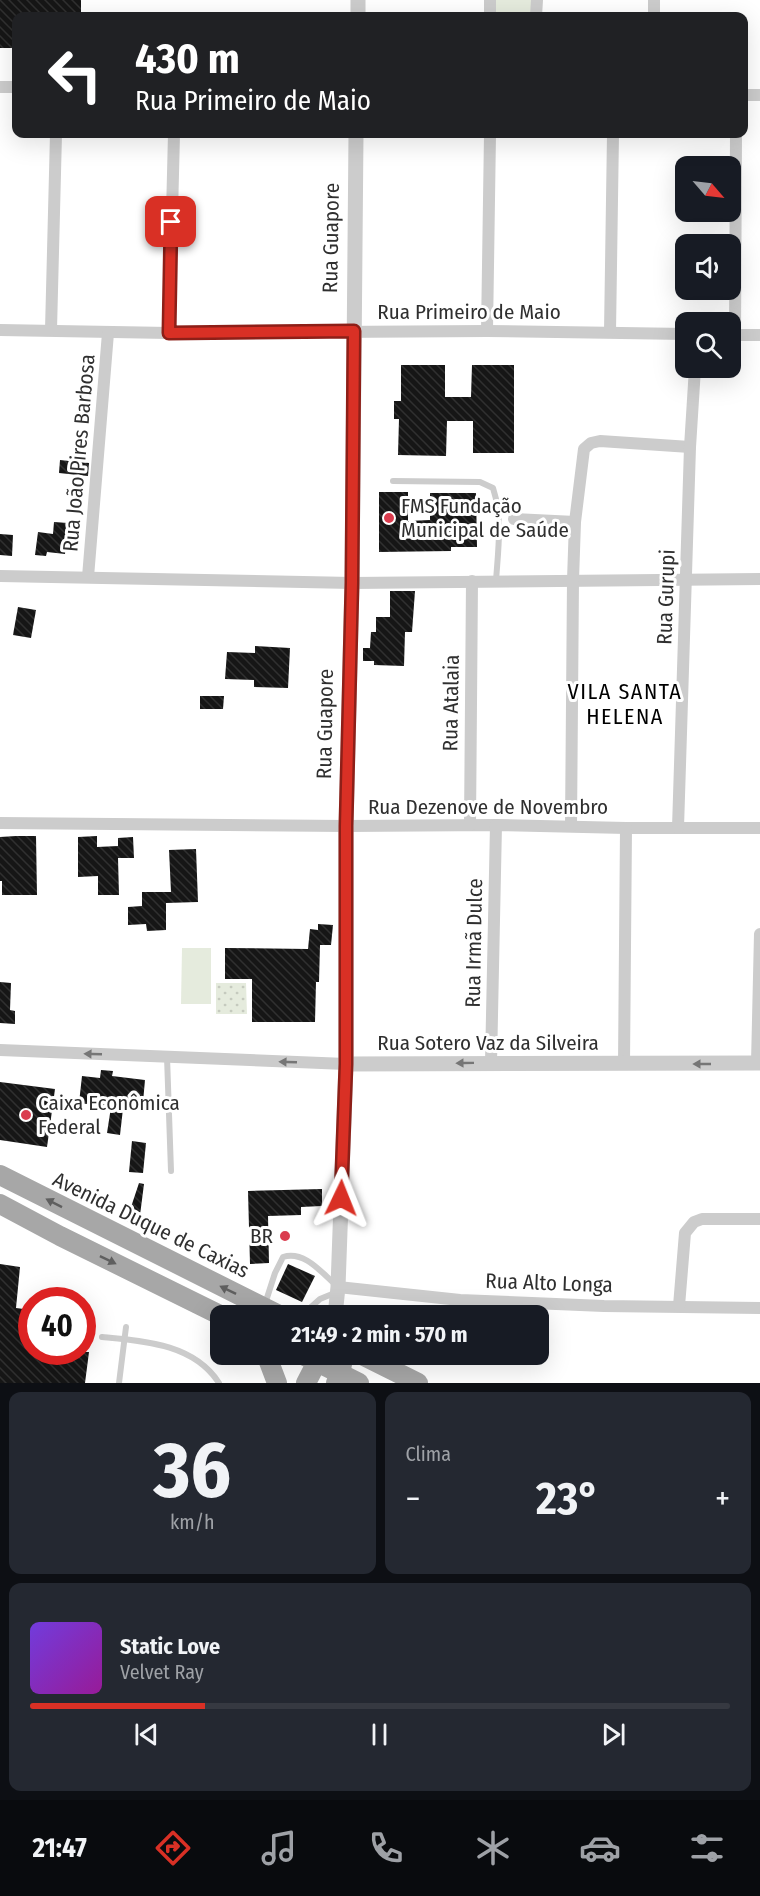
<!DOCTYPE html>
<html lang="pt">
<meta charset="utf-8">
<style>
:root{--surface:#171b24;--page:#242831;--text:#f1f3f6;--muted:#9ea1a6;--line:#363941;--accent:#d93025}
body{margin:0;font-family:"Fira Sans Condensed",sans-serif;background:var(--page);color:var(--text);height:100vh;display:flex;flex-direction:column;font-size:22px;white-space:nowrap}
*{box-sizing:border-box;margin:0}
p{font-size:20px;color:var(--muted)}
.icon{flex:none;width:33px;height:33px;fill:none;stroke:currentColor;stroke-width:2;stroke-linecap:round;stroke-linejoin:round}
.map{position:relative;height:1383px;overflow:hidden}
.details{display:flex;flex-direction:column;gap:9px;padding:9px;background:#0d0f14;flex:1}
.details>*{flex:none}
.hud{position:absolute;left:12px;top:12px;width:736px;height:126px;border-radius:12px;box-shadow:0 6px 24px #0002;background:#202124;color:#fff;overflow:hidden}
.needle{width:39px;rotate:118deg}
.buttons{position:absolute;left:675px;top:156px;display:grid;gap:12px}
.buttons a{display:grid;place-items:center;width:66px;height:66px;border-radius:12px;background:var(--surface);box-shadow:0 6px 24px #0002;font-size:30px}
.speed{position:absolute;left:18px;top:1287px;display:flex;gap:12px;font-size:30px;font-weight:700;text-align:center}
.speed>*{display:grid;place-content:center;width:78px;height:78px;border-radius:50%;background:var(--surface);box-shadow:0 6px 24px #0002;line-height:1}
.speed .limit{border:9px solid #d22;background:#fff;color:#111}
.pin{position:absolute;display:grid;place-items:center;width:51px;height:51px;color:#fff;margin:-26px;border-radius:12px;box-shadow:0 3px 9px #0006}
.me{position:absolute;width:66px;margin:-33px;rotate:2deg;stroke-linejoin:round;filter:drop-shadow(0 0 4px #0008)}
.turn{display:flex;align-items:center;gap:21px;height:126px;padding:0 24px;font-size:27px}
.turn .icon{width:78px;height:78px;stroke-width:2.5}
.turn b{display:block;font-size:42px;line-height:51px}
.big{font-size:45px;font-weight:700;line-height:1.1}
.details .widget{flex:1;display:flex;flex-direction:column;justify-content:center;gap:9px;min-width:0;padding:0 21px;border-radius:12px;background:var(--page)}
.details .dial{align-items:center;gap:0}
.dial b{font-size:78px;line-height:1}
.song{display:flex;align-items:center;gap:18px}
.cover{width:72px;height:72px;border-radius:9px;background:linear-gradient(135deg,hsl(260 70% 55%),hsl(300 70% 35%))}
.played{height:6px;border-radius:3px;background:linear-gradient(90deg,var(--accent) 25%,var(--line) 25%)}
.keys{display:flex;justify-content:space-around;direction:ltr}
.heat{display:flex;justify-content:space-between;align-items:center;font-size:33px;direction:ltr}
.details .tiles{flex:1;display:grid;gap:9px;grid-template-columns:1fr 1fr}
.widget:last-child{grid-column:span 2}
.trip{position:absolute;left:210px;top:1305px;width:339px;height:60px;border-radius:12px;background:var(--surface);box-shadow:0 6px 24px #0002;font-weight:700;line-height:60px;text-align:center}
.dock{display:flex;height:96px;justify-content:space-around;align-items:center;background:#090b0e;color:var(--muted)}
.dock .icon{width:42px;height:42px}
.dock .active{color:var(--accent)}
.dock b{font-size:27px;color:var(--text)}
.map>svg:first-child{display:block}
.grass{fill:url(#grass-dots)}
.park{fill:#e5ebdd}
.building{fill:url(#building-back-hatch)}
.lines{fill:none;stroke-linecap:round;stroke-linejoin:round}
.service{stroke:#ccc;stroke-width:6}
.minor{stroke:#ccc;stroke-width:12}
.tertiary{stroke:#ccc;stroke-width:15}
.primary{stroke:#a7a7a7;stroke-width:20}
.oneway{fill:#767676}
.oneway2{fill:#5f5f5f}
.route-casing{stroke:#8d1f18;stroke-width:15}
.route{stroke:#d93025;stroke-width:10}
.poi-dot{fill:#da3c4e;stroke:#fff;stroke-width:2}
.labels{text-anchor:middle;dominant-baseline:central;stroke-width:6;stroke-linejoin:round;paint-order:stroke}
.street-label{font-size:21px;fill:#2f2f2f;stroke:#fff}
.poi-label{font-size:21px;fill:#2f2f2f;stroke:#fff;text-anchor:start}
.neighbourhood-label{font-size:22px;letter-spacing:1.5px;fill:#000;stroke:#fff}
</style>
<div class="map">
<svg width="760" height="1383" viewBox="0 0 760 1383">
<defs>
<pattern id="grass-dots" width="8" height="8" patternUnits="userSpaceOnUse" patternTransform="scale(1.5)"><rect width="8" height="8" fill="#e5ebdd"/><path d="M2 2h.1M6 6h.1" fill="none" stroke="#c5cabe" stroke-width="1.8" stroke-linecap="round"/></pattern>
<pattern id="building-back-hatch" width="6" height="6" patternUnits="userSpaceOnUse" patternTransform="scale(1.5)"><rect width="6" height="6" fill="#161616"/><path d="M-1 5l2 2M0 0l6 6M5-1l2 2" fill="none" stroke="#303030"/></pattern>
</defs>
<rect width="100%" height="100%" fill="#fff"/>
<!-- grass -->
<polygon class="grass" points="216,983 246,983 247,1014 216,1014"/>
<!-- park -->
<g class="park">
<polygon points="490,0 537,0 536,16 490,16"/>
<polygon points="182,948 211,948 211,1004 181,1004"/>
</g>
<!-- building -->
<g class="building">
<polygon points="0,0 81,0 81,16 16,16 16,48 0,48"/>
<polygon points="401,365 445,365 445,397 471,397 472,365 514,365 514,453 473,453 473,421 447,421 446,456 398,455 399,419 394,419 394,401 401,401"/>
<polygon points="60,460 89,463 88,476 59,473"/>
<polygon points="379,492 408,492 408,521 430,520 430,493 476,493 477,547 451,547 451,551 379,552"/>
<polygon points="54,522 68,523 65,554 47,552 46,556 35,555 38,532 53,534"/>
<polygon points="0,534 13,535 12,556 0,555"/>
<polygon points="390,591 415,591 412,632 405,632 404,666 374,665 374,661 363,661 363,648 370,648 371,632 376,632 376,617 390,617"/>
<polygon points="18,607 36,610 31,638 13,635"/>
<polygon points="255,646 290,648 288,688 254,687 254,680 225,679 227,652 255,653"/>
<polygon points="200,696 224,696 223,709 200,709"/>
<polygon points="16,836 36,836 37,895 2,895 2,881 0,881 0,837"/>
<polygon points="97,836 97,847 118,846 118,838 133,837 134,858 118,858 119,895 98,895 98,876 78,877 78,837"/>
<polygon points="196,849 198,902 166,903 166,930 147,931 146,924 128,925 128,907 142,906 142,892 171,892 169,850"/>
<polygon points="318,924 333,925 331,945 320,945 319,982 316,982 315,1022 252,1022 252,979 225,979 225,948 308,949 310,929 318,930"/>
<polygon points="0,982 11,983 10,1010 15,1011 15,1024 0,1023"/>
<polygon points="101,1070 113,1071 112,1076 145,1080 143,1102 124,1100 120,1135 107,1133 111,1107 79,1103 82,1076 100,1078"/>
<polygon points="0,1082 55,1089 47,1147 0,1140"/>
<polygon points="132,1141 146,1143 143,1173 129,1172"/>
<polygon points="139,1183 144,1184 139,1223 126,1221 127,1209 130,1210"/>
<polygon points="322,1189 322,1206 301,1207 301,1215 268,1216 269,1263 250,1264 248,1191"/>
<polygon points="0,1264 20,1267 16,1308 32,1310 32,1352 89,1352 85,1383 0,1383"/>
<polygon points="288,1264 315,1276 302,1302 276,1290"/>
</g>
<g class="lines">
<!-- service -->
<g class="service">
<path d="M 393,481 L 480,482 L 493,488 C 503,518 498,550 496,581"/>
<polyline points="167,1057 171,1171"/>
<path d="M 265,1304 L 275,1273 L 283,1257 C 304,1250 322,1273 337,1286"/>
<polyline points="301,1316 320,1299 337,1292"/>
<path d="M 102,1337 C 144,1341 194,1344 219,1383"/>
<polyline points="119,1383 126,1327"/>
</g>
<!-- minor -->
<g class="minor">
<polyline points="490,0 490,16"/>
<polyline points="536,16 537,0"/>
<polyline points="654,16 654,0"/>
<polyline points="0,87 16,87"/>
<polyline points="744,95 760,95"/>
<polyline points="0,330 169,333 487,331 686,334"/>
<polyline points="51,330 56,134"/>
<polyline points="487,331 490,134"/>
<polyline points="610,332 613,134"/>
<polyline points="169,333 174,134"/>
<polyline points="730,335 760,335"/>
<polyline points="735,335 736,134"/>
<polyline points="514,519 575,522"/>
<polyline points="0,576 352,583 760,579"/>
<polyline points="88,577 108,333"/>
<polyline points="0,823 346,826 496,825 626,828 760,828"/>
<polyline points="470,825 472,581"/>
<polyline points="571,826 573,580 575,522 584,449 591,443 600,441 690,447"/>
<polyline points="678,828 690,447 695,368"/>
<polyline points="0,1050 346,1064"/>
<polyline points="491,1063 496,825"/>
<polyline points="757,1063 760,934"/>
<polyline points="624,1064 626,828"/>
<polyline points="338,1287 460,1300 604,1306 760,1308"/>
<polyline points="679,1306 685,1233 694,1222 702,1219 760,1219"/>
</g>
<!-- tertiary -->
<g class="tertiary">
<polyline points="358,16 358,0"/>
<polyline points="346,1064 760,1063"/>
<polyline points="335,1316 338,1287 346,1064 346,826 352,583 356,134"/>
</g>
<!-- primary -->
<g class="primary">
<polyline points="0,1175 281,1316"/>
<polyline points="0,1204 60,1236 222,1316"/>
<polyline points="266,1354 277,1383"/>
<polyline points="301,1354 359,1383"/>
<polyline points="360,1354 418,1383"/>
<polyline points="306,1383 321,1354"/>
<polyline points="336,1383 340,1374 344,1354"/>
</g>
</g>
<!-- one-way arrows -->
<defs><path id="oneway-solid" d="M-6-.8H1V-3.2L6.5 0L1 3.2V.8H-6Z" transform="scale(1.5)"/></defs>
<g class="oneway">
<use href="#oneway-solid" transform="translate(93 1054) rotate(-178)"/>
<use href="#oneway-solid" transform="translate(288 1062) rotate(-178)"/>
<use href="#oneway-solid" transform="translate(465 1063) rotate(179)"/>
<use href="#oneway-solid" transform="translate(702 1064) rotate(180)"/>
</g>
<g class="oneway2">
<use href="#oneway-solid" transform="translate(54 1203) rotate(-153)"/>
<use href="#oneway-solid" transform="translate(108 1260) rotate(26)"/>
<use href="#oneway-solid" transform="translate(228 1290) rotate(-154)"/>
</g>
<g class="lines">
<defs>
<polyline id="route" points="171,222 169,333 354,331 352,583 346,826 346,1064 341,1198"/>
</defs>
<!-- route casing -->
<use href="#route" class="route-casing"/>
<!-- route -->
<use href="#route" class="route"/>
</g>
<!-- markers -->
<g class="poi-dot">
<circle cx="389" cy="518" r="6"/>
<circle cx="26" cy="1115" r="6"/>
<circle cx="285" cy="1236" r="6"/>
</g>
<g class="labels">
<!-- street labels -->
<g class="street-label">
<text transform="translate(331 238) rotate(-89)">Rua Guapore</text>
<text x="469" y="312">Rua Primeiro de Maio</text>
<text transform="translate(79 453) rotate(-85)">Rua João Pires Barbosa</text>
<text transform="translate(666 597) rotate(-88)">Rua Gurupi</text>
<text transform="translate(451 703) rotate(-89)">Rua Atalaia</text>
<text transform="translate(325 724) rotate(-89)">Rua Guapore</text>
<text x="488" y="807">Rua Dezenove de Novembro</text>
<text transform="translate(474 943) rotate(-89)">Rua Irmã Dulce</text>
<text x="488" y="1043">Rua Sotero Vaz da Silveira</text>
<text transform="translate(151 1225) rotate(26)">Avenida Duque de Caxias</text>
<text transform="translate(549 1283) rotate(2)">Rua Alto Longa</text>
</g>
<!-- poi labels -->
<g class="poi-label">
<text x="401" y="506">FMS Fundação<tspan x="401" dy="24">Municipal de Saúde</tspan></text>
<text x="38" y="1103">Caixa Econômica<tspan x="38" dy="24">Federal</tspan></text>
<text x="273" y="1236" text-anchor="end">BR</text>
</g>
<!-- neighbourhood labels -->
<g class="neighbourhood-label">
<text x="625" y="691">VILA SANTA<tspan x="625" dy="25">HELENA</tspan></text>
</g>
</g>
</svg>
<div class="buttons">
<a><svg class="needle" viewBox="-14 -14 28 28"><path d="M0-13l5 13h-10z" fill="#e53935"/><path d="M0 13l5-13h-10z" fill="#9ea1a6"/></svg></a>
<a><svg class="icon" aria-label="sound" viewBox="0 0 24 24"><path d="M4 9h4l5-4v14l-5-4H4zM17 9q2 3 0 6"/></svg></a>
<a><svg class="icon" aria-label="search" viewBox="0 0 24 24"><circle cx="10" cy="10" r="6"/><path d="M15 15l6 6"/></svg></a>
</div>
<div class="speed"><div class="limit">40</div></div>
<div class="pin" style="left:171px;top:222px;background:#d93025"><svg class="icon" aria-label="arrive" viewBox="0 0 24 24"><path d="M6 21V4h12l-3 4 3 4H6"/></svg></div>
<svg class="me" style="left:341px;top:1198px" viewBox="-20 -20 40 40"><path d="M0-17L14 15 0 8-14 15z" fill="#d93025" stroke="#fff" stroke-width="4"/></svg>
<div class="trip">21:49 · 2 min · 570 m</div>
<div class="hud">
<div class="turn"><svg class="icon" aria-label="left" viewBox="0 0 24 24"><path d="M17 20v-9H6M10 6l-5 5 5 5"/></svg><div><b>430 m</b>Rua Primeiro de Maio</div></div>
</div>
</div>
<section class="details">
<div class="tiles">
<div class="widget dial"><b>36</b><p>km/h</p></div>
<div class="widget"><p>Clima</p>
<div class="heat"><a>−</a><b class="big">23°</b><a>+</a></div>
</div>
<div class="widget">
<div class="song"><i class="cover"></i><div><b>Static Love</b><p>Velvet Ray</p></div></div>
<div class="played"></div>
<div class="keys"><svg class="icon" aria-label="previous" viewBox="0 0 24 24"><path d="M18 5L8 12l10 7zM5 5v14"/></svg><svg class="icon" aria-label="pause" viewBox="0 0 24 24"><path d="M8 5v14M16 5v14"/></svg><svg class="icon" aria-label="next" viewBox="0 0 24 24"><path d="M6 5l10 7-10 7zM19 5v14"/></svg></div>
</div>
</div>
</section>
<nav class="dock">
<b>21:47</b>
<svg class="icon active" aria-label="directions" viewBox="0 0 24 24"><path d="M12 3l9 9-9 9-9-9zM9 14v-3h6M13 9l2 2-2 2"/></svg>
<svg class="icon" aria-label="music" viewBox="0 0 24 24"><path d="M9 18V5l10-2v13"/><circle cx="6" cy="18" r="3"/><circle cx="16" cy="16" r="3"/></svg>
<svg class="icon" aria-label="phone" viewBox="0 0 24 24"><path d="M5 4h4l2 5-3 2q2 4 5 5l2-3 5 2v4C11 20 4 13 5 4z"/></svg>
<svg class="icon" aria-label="climate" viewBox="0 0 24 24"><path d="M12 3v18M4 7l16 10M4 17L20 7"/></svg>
<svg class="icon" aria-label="car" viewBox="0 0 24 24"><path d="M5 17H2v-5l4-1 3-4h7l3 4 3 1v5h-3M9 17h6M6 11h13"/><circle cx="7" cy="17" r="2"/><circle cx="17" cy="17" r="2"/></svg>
<svg class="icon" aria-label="filters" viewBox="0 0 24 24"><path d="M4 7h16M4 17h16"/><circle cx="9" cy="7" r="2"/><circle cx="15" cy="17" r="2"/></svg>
</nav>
